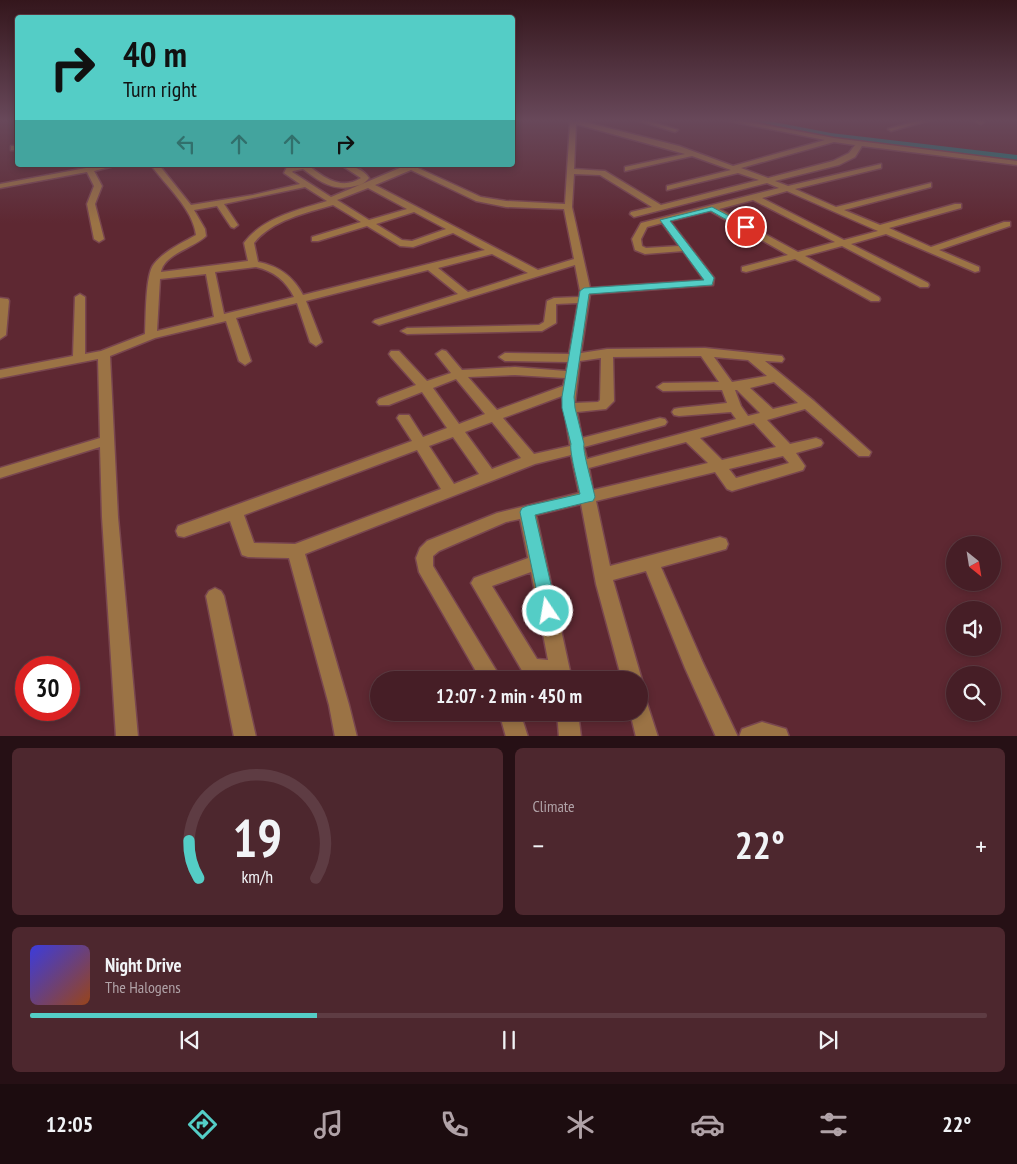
<!DOCTYPE html>
<meta charset="utf-8">
<style>
:root{--surface:#461e26;--page:#4d272e;--text:#f1f3f6;--muted:#b0a2a7;--line:#5e3c43;--accent:#54cdc6}
body{margin:0;font-family:"PT Sans Narrow",sans-serif;background:var(--page);color:var(--text);height:100vh;display:flex;flex-direction:column;font-size:19px;white-space:nowrap}
*{box-sizing:border-box;margin:0}
p{font-size:16px;color:var(--muted)}
.icon{flex:none;width:28px;height:28px;fill:none;stroke:currentColor;stroke-width:2;stroke-linecap:round;stroke-linejoin:round}
.map{position:relative;height:736px;overflow:hidden}
.details{display:flex;flex-direction:column;gap:12px;padding:12px;background:#261015;flex:1}
.details>*{flex:none}
.banner{position:absolute;left:15px;top:15px;width:500px;height:152px;border-radius:5px;box-shadow:0 2px 8px #0003,0 0 0 1px var(--line);background:#54cdc6;color:#111;overflow:hidden}
.needle{width:32px;rotate:150deg}
.buttons{position:absolute;left:946px;top:536px;display:grid;gap:10px}
.buttons a{display:grid;place-items:center;width:55px;height:55px;border-radius:50%;background:var(--surface);box-shadow:0 2px 8px #0003,0 0 0 1px var(--line);font-size:25px}
.speed{position:absolute;left:15px;top:656px;display:flex;gap:10px;font-size:25px;font-weight:700;text-align:center}
.speed>*{display:grid;place-content:center;width:65px;height:65px;border-radius:50%;background:var(--surface);box-shadow:0 2px 8px #0003,0 0 0 1px var(--line);line-height:1}
.speed .limit{border:8px solid #d22;background:#fff;color:#111}
.pin{position:absolute;display:grid;place-items:center;width:42px;height:42px;color:#fff;margin:-21px;border:2px solid #fff;border-radius:50%;box-shadow:0 1px 5px #0007}
.me{position:absolute;width:55px;margin:-28px;rotate:348deg;stroke-linejoin:round;filter:drop-shadow(0 0 4px #0008)}
.turn{display:flex;align-items:center;gap:18px;height:105px;padding:0 25px;font-size:22px}
.turn .icon{width:65px;height:65px;stroke-width:2.5}
.turn b{display:block;font-size:35px;line-height:42px}
.lanes{display:flex;align-items:center;height:48px;padding:0 25px;background:#0003;justify-content:center;gap:25px;direction:ltr}
.lanes .off{opacity:.35}
.big{font-size:38px;font-weight:800;line-height:1.1}
.details .card{flex:1;display:flex;flex-direction:column;justify-content:center;gap:8px;min-width:0;padding:0 18px;border-radius:8px;background:var(--page)}
.details .dial{align-items:center;gap:0}
.dial svg{height:130px;overflow:visible;fill:none;stroke:var(--line);stroke-width:7;stroke-linecap:round;text-anchor:middle}
.dial text{fill:var(--text);stroke:none}
.song{display:flex;align-items:center;gap:15px}
.cover{width:60px;height:60px;border-radius:8px;background:linear-gradient(135deg,hsl(240 70% 55%),hsl(20 70% 35%))}
.played{height:5px;border-radius:2px;background:linear-gradient(90deg,var(--accent) 30%,var(--line) 30%)}
.keys{display:flex;justify-content:space-around;direction:ltr}
.heat{display:flex;justify-content:space-between;align-items:center;font-size:28px;direction:ltr}
.details .tiles{flex:1;display:grid;gap:12px;grid-template-columns:1fr 1fr}
.card:last-child{grid-column:span 2}
.trip{position:absolute;left:370px;top:671px;width:278px;height:50px;border-radius:25px;background:var(--surface);box-shadow:0 2px 8px #0003,0 0 0 1px var(--line);font-weight:800;line-height:50px;text-align:center}
.menu{display:flex;height:80px;justify-content:space-around;align-items:center;background:#1c0c0f;color:var(--muted)}
.menu .icon{width:35px;height:35px}
.menu .current{color:var(--accent)}
.menu b{font-size:22px;color:var(--text)}
.map>svg:first-child{display:block}
.lines{fill:none;stroke-linecap:round;stroke-linejoin:round}
.canal{fill:#098680;fill-rule:evenodd}
.minor-casing{stroke:#79464f;stroke-width:3}
.minor{fill:#9b7345;fill-rule:evenodd}
.route{fill:#54cdc6;stroke:#378581}
</style>
<div class="map">
<svg width="1017" height="737" viewBox="0 0 1017 737">
<rect width="100%" height="100%" fill="#5e2832"/>
<g class="lines">
<!-- canal -->
<polygon class="canal" points="747,120 764,120 831,133 1017,155 1017,161 831,137"/>
<defs>
<g id="minor">
<path d="M 566,120 L 577,120 L 679,146 L 733,166 L 825,140 L 724,120 L 738,120 L 834,138 L 1017,161 L 1017,165 L 862,146 L 855,157 L 839,165 L 775,181 L 788,186 L 881,164 L 881,168 L 795,189 L 836,207 L 931,183 L 931,187 L 844,210 L 880,225 L 955,204 L 961,204 L 961,208 L 889,228 L 931,247 L 1004,222 L 1010,222 L 1010,226 L 939,250 L 979,267 L 979,271 L 975,272 L 886,234 L 851,244 L 928,283 L 929,285 L 928,287 L 920,287 L 842,246 L 805,256 L 879,297 L 880,299 L 879,301 L 871,301 L 795,259 L 746,272 L 742,271 L 742,267 L 788,255 L 710,211 L 670,221 L 714,278 L 713,285 L 590,294 L 581,353 L 607,349 L 705,348 L 782,356 L 784,359 L 782,362 L 765,361 L 814,401 L 871,452 L 869,456 L 859,456 L 805,409 L 767,420 L 790,444 L 816,438 L 821,440 L 823,443 L 821,446 L 796,453 L 805,466 L 803,470 L 732,491 L 727,489 L 715,472 L 596,501 L 610,566 L 720,537 L 726,539 L 728,544 L 726,549 L 661,567 L 703,663 L 738,737 L 716,737 L 685,668 L 646,571 L 613,580 L 642,680 L 639,687 L 639,680 L 622,680 L 596,584 L 581,504 L 536,515 L 572,680 L 552,680 L 524,674 L 471,583 L 474,578 L 528,558 L 520,519 L 506,522 L 439,551 L 433,556 L 433,566 L 502,680 L 481,680 L 419,572 L 416,558 L 420,548 L 427,541 L 497,513 L 579,493 L 571,455 L 535,464 L 305,554 L 349,705 L 357,737 L 335,737 L 329,705 L 289,558 L 248,557 L 242,555 L 230,521 L 184,537 L 178,536 L 176,531 L 178,526 L 412,441 L 397,418 L 399,415 L 409,415 L 423,437 L 447,428 L 422,392 L 389,405 L 379,405 L 377,402 L 379,399 L 416,385 L 391,357 L 389,354 L 391,351 L 399,351 L 427,381 L 451,373 L 436,354 L 442,350 L 446,351 L 462,370 L 515,367 L 566,371 L 568,362 L 505,361 L 499,357 L 505,353 L 569,354 L 578,303 L 556,304 L 556,323 L 542,331 L 407,334 L 401,331 L 407,328 L 539,325 L 544,322 L 547,301 L 554,298 L 579,297 L 580,291 L 575,265 L 379,325 L 373,322 L 375,320 L 458,294 L 428,270 L 306,301 L 322,342 L 316,346 L 310,342 L 297,303 L 236,318 L 251,361 L 245,365 L 239,361 L 226,321 L 155,338 L 110,356 L 118,517 L 138,737 L 116,737 L 102,517 L 100,447 L 0,478 L 0,468 L 100,438 L 98,359 L 0,378 L 0,370 L 73,356 L 75,297 L 80,294 L 85,297 L 85,354 L 101,351 L 145,334 C 146,320 145,274 154,264 C 164,251 182,243 196,235 C 193,209 166,186 151,165 L 159,165 L 191,205 L 253,195 L 300,184 L 284,173 L 287,167 C 293,166 301,163 307,165 C 310,166 314,170 317,172 C 331,182 345,188 361,178 L 341,165 C 352,165 363,169 369,178 C 365,183 361,185 355,186 C 333,192 319,181 303,169 L 293,171 L 292,172 L 331,197 L 407,165 L 422,165 L 418,168 L 481,197 L 506,201 L 565,204 L 570,122 ZM 576,124 L 685,154 L 625,167 L 625,171 L 692,156 L 731,170 L 667,186 L 667,190 L 738,173 L 759,180 L 661,205 L 605,171 L 574,169 ZM 834,142 L 855,145 L 849,153 L 833,161 L 768,178 L 741,168 ZM 411,170 L 476,201 L 506,207 L 564,209 L 574,259 L 538,270 L 375,185 ZM 574,174 L 600,175 L 652,207 L 631,212 L 630,214 L 634,217 L 767,183 L 779,188 L 641,223 L 632,239 L 635,250 L 645,254 L 683,251 L 704,280 L 590,288 L 572,207 ZM 305,187 L 327,201 C 298,210 263,217 244,243 L 248,261 L 161,272 C 164,254 194,248 206,236 L 205,229 L 194,210 L 217,206 L 231,227 L 234,228 L 238,225 L 224,204 ZM 368,188 L 407,209 L 369,220 L 337,200 ZM 787,191 L 878,231 L 844,240 L 762,198 ZM 753,200 L 835,242 L 798,252 L 719,209 ZM 333,205 L 361,222 L 312,237 L 312,241 L 318,241 L 367,226 L 400,246 L 413,247 L 453,233 L 485,250 L 303,295 C 293,276 279,266 258,262 L 254,243 C 272,220 306,213 333,205 ZM 414,212 L 446,229 L 412,241 L 402,240 L 376,224 ZM 662,223 L 679,246 L 646,248 L 642,246 L 641,239 L 647,227 ZM 492,254 L 528,273 L 468,292 L 438,268 ZM 256,267 C 274,271 286,281 294,297 L 224,314 L 215,272 ZM 206,274 L 214,317 L 157,331 L 160,279 ZM 701,356 L 719,382 L 663,383 L 657,387 L 663,391 L 722,390 L 727,403 L 679,408 L 674,409 L 672,412 L 674,415 L 679,416 L 731,412 L 736,419 L 587,459 L 584,447 L 665,425 L 667,422 L 665,419 L 660,418 L 582,438 L 577,412 L 606,409 L 614,401 L 613,357 ZM 714,357 L 748,360 L 767,376 L 732,382 ZM 601,358 L 600,400 L 598,402 L 575,403 L 580,361 ZM 515,375 L 565,378 L 563,386 L 497,410 L 468,377 ZM 456,379 L 485,414 L 459,424 L 433,388 ZM 774,382 L 798,403 L 773,409 L 750,388 ZM 735,390 L 737,390 L 760,413 L 748,416 L 741,406 ZM 562,396 L 570,446 L 534,454 L 503,418 ZM 492,422 L 521,458 L 492,469 L 465,432 ZM 754,423 L 776,447 L 722,460 L 700,438 ZM 453,437 L 479,474 L 454,484 L 429,446 ZM 686,442 L 708,463 L 593,490 L 589,468 ZM 417,450 L 441,489 L 295,544 L 254,543 L 244,515 ZM 783,456 L 789,463 L 736,478 L 729,469 ZM 531,572 L 548,660 L 537,659 L 492,586 Z"/>
<polygon points="636,120 646,120 678,130 675,132"/>
<polygon points="920,120 931,120 891,131 888,129"/>
<polygon points="972,120 982,120 984,122 981,124"/>
<rect x="11" y="146" width="7" height="4"/>
<polygon points="102,165 118,165 94,171 102,186 95,204 104,239 99,242 94,239 87,204 94,186 87,172 0,188 0,184"/>
<polygon points="0,298 8,299 9,301 6,335 0,339"/>
<polygon points="215,588 221,591 224,596 256,737 234,737 206,596 209,591"/>
<polygon points="639,697 646,700 658,737 636,737 630,712 639,712"/>
<polygon points="499,712 520,712 528,737 506,737"/>
<polygon points="557,712 578,712 581,737 559,737"/>
<polygon points="762,722 786,729 789,737 739,737 742,729"/>
</g>
</defs>
<!-- minor casing -->
<use href="#minor" class="minor-casing"/>
<!-- minor -->
<use href="#minor" class="minor"/>
</g>
<!-- sky -->
<linearGradient id="sky" x2="0" y2="1"><stop stop-color="#34161c"/><stop offset="0.54" stop-color="#68485a"/><stop offset="1" stop-color="#68485a" stop-opacity="0"/></linearGradient>
<rect width="1017" height="223" fill="url(#sky)"/>
<!-- route -->
<path class="route" d="M 712,207 L 750,227 L 743,229 L 711,211 L 670,221 L 714,278 L 712,285 L 589,294 L 574,397 L 575,408 L 584,444 C 582,450 593,487 595,497 L 593,501 L 588,502 L 535,515 L 557,611 L 554,616 L 548,619 L 542,616 L 520,512 L 522,508 L 527,506 L 580,494 C 578,484 569,450 571,444 L 562,408 L 562,397 L 580,291 L 584,288 L 704,280 L 660,220 Z"/>
</svg>
<div class="buttons">
<a><svg class="needle" viewBox="-14 -14 28 28"><path d="M0-13l5 13h-10z" fill="#e53935"/><path d="M0 13l5-13h-10z" fill="#b0a2a7"/></svg></a>
<a><svg class="icon" aria-label="sound" viewBox="0 0 24 24"><path d="M4 9h4l5-4v14l-5-4H4zM17 9q2 3 0 6"/></svg></a>
<a><svg class="icon" aria-label="search" viewBox="0 0 24 24"><circle cx="10" cy="10" r="6"/><path d="M15 15l6 6"/></svg></a>
</div>
<div class="speed"><div class="limit">30</div></div>
<div class="pin" style="left:746px;top:227px;background:#d93025"><svg class="icon" aria-label="arrive" viewBox="0 0 24 24"><path d="M6 21V4h12l-3 4 3 4H6"/></svg></div>
<svg class="me" style="left:548px;top:611px" viewBox="-20 -20 40 40"><circle r="17" fill="#54cdc6" stroke="#fff" stroke-width="3"/><path d="M0-11L8 9 0 5-8 9z" fill="#fff"/></svg>
<div class="trip">12:07 · 2 min · 450 m</div>
<div class="banner">
<div class="turn"><svg class="icon" aria-label="right" viewBox="0 0 24 24"><path d="M7 20v-9h11M14 6l5 5-5 5"/></svg><div><b>40 m</b>Turn right</div></div>
<div class="lanes"><svg class="icon off" aria-label="left" viewBox="0 0 24 24"><path d="M17 20v-9H6M10 6l-5 5 5 5"/></svg><svg class="icon off" aria-label="ahead" viewBox="0 0 24 24"><path d="M12 20V5M6 11l6-6 6 6"/></svg><svg class="icon off" aria-label="ahead" viewBox="0 0 24 24"><path d="M12 20V5M6 11l6-6 6 6"/></svg><svg class="icon" aria-label="right" viewBox="0 0 24 24"><path d="M7 20v-9h11M14 6l5 5-5 5"/></svg></div>
</div>
</div>
<section class="details">
<div class="tiles">
<div class="card dial"><svg viewBox="0 0 100 80">
<path d="M14 69A42 42 0 1 1 86 69"/>
<path d="M14 69A42 42 0 0 1 8 46" stroke="#54cdc6"/>
<text x="50" y="56" font-size="32" font-weight="700">19</text>
<text x="50" y="72" font-size="11">km/h</text>
</svg></div>
<div class="card"><p>Climate</p>
<div class="heat"><a>−</a><b class="big">22°</b><a>+</a></div>
</div>
<div class="card">
<div class="song"><i class="cover"></i><div><b>Night Drive</b><p>The Halogens</p></div></div>
<div class="played"></div>
<div class="keys"><svg class="icon" aria-label="previous" viewBox="0 0 24 24"><path d="M18 5L8 12l10 7zM5 5v14"/></svg><svg class="icon" aria-label="pause" viewBox="0 0 24 24"><path d="M8 5v14M16 5v14"/></svg><svg class="icon" aria-label="next" viewBox="0 0 24 24"><path d="M6 5l10 7-10 7zM19 5v14"/></svg></div>
</div>
</div>
</section>
<nav class="menu">
<b>12:05</b>
<svg class="icon current" aria-label="directions" viewBox="0 0 24 24"><path d="M12 3l9 9-9 9-9-9zM9 14v-3h6M13 9l2 2-2 2"/></svg>
<svg class="icon" aria-label="music" viewBox="0 0 24 24"><path d="M9 18V5l10-2v13"/><circle cx="6" cy="18" r="3"/><circle cx="16" cy="16" r="3"/></svg>
<svg class="icon" aria-label="phone" viewBox="0 0 24 24"><path d="M5 4h4l2 5-3 2q2 4 5 5l2-3 5 2v4C11 20 4 13 5 4z"/></svg>
<svg class="icon" aria-label="climate" viewBox="0 0 24 24"><path d="M12 3v18M4 7l16 10M4 17L20 7"/></svg>
<svg class="icon" aria-label="car" viewBox="0 0 24 24"><path d="M5 17H2v-5l4-1 3-4h7l3 4 3 1v5h-3M9 17h6M6 11h13"/><circle cx="7" cy="17" r="2"/><circle cx="17" cy="17" r="2"/></svg>
<svg class="icon" aria-label="filters" viewBox="0 0 24 24"><path d="M4 7h16M4 17h16"/><circle cx="9" cy="7" r="2"/><circle cx="15" cy="17" r="2"/></svg>
<b>22°</b>
</nav>
